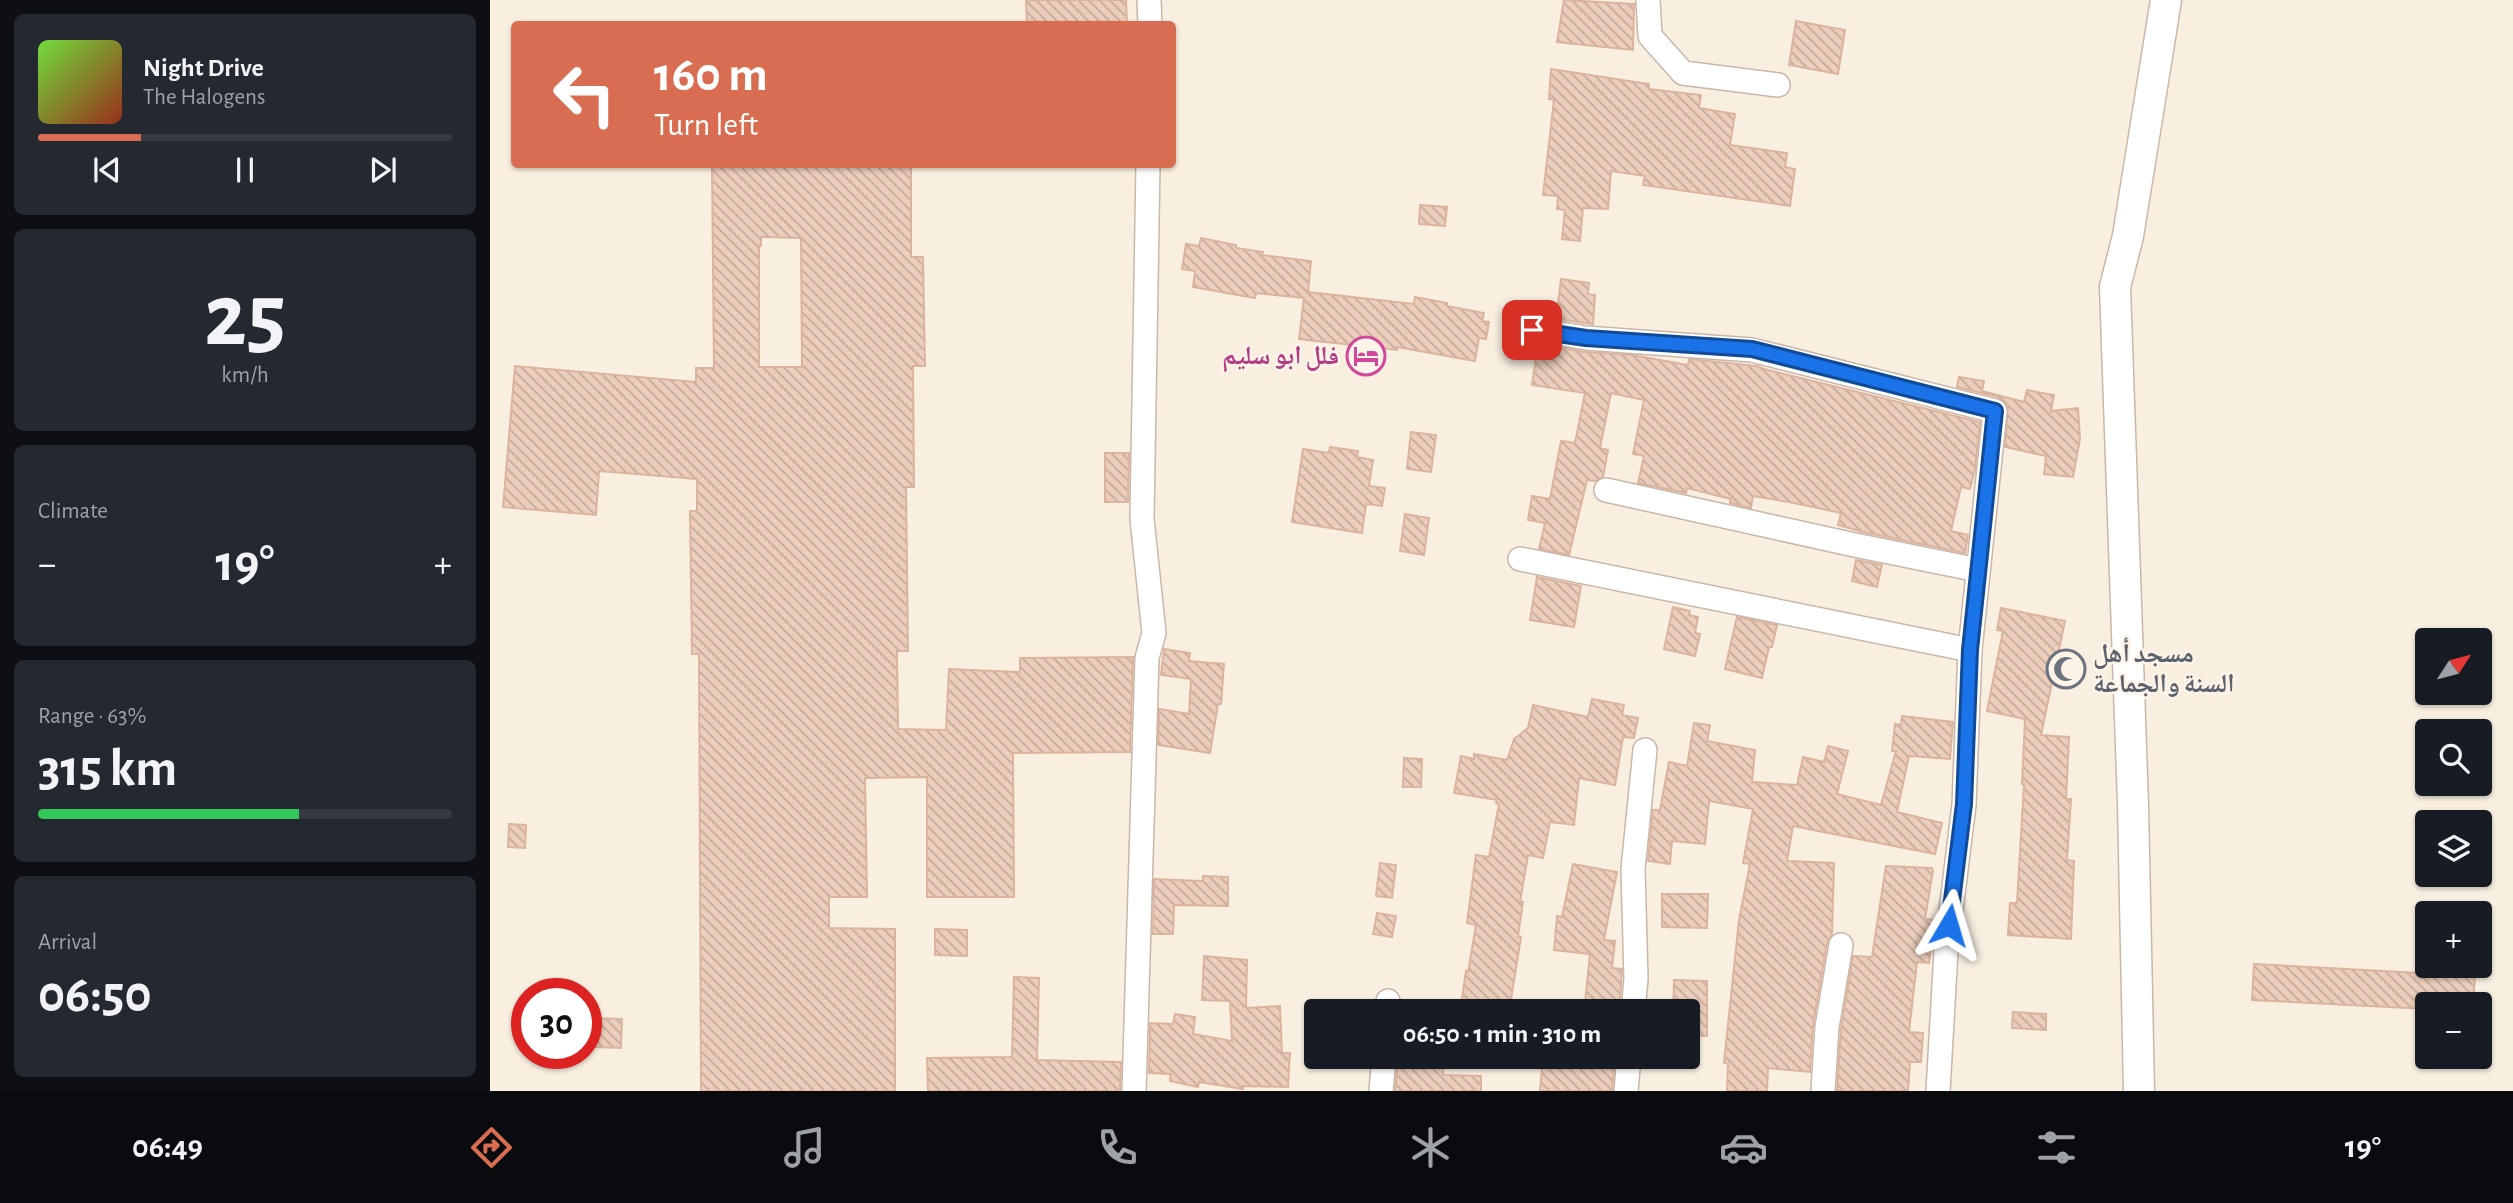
<!DOCTYPE html>
<meta charset="utf-8">
<style>
:root{--surface:#171b24;--page:#242831;--text:#f1f3f6;--muted:#9ea1a6;--line:#363941;--accent:#d86d51}
body{margin:0;font-family:"Alegreya Sans","Noto Naskh Arabic",sans-serif;background:var(--page);color:var(--text);height:100vh;display:flex;flex-direction:column;font-size:26px;white-space:nowrap}
*{box-sizing:border-box;margin:0}
p{font-size:23px;color:var(--muted)}
.icon{flex:none;width:38px;height:38px;fill:none;stroke:currentColor;stroke-width:2;stroke-linecap:round;stroke-linejoin:round}
.map{position:relative;flex:1;overflow:hidden}
.drawer{display:flex;flex-direction:column;gap:14px;padding:14px;background:#0d0f14;width:490px}
.drawer>*{flex:none}
.hud{position:absolute;left:21px;top:21px;width:665px;height:147px;border-radius:7px;box-shadow:0 2px 5px #0004;background:#d86d51;color:#fff;overflow:hidden}
.needle{width:46px;rotate:54deg}
.fabs{position:absolute;left:1925px;top:628px;display:grid;gap:14px}
.fabs a{display:grid;place-items:center;width:77px;height:77px;border-radius:7px;background:var(--surface);box-shadow:0 2px 5px #0004;font-size:35px}
.speed{position:absolute;left:21px;top:978px;display:flex;gap:14px;font-size:35px;font-weight:700;text-align:center}
.speed>*{display:grid;place-content:center;width:91px;height:91px;border-radius:50%;background:var(--surface);box-shadow:0 2px 5px #0004;line-height:1}
.speed .limit{border:10px solid #d22;background:#fff;color:#111}
.pin{position:absolute;display:grid;place-items:center;width:60px;height:60px;color:#fff;margin:-30px;border-radius:14px;box-shadow:0 4px 10px #0006}
.me{position:absolute;width:77px;margin:-38px;rotate:7deg;stroke-linejoin:round;filter:drop-shadow(0 0 5px #0008)}
.turn{display:flex;align-items:center;gap:24px;height:147px;padding:0 28px;font-size:32px}
.turn .icon{width:91px;height:91px;stroke-width:2.5}
.turn b{display:block;font-size:49px;line-height:60px}
.big{font-size:52px;font-weight:700;line-height:1.1}
.drawer .widget{flex:1;display:flex;flex-direction:column;justify-content:center;gap:10px;min-width:0;padding:0 24px;border-radius:10px;background:var(--page)}
.drawer .dial{align-items:center;gap:0}
.dial b{font-size:91px;line-height:1}
.song{display:flex;align-items:center;gap:21px}
.cover{width:84px;height:84px;border-radius:10px;background:linear-gradient(135deg,hsl(100 70% 55%),hsl(10 70% 35%))}
.played{height:7px;border-radius:4px;background:linear-gradient(90deg,var(--accent) 25%,var(--line) 25%)}
.keys{display:flex;justify-content:space-around;direction:ltr}
.heat{display:flex;justify-content:space-between;align-items:center;font-size:38px;direction:ltr}
.charge{height:10px;border-radius:5px;background:linear-gradient(90deg,#34c759 63%,var(--line) 0)}
.trip{position:absolute;left:814px;top:999px;width:396px;height:70px;border-radius:7px;background:var(--surface);box-shadow:0 2px 5px #0004;font-weight:700;line-height:70px;text-align:center}
.tab-bar{display:flex;height:112px;justify-content:space-around;align-items:center;background:#090b0e;color:var(--muted)}
.tab-bar .icon{width:49px;height:49px}
.tab-bar .on{color:var(--accent)}
.tab-bar b{font-size:32px;color:var(--text)}
main{display:flex;flex:1;min-height:0}
.map>svg:first-child{display:block}
.building{fill:url(#building-back-hatch);stroke:#dcb49e;stroke-width:2;fill-rule:evenodd}
.lines{fill:none;stroke-linecap:round;stroke-linejoin:round}
.minor-casing{stroke:#c8b7aa;stroke-width:26}
.tertiary-casing{stroke:#c8b7aa;stroke-width:33}
.minor{stroke:#fff;stroke-width:23}
.tertiary{stroke:#fff;stroke-width:30}
.route-casing{stroke:#114b97;stroke-width:18}
.route{stroke:#1a73e8;stroke-width:12}
.labels{text-anchor:middle;dominant-baseline:central;stroke-width:5;stroke-linejoin:round;paint-order:stroke}
.hotel-label{font-size:26px;font-weight:bold;fill:#b23c85;stroke:#fdf3e6;text-anchor:end}
.worship-label{font-size:26px;font-weight:bold;fill:#5b616d;stroke:#fdf3e6;text-anchor:start}
</style>
<main>
<section class="drawer">
<div class="widget">
<div class="song"><i class="cover"></i><div><b>Night Drive</b><p>The Halogens</p></div></div>
<div class="played"></div>
<div class="keys"><svg class="icon" aria-label="previous" viewBox="0 0 24 24"><path d="M18 5L8 12l10 7zM5 5v14"/></svg><svg class="icon" aria-label="pause" viewBox="0 0 24 24"><path d="M8 5v14M16 5v14"/></svg><svg class="icon" aria-label="next" viewBox="0 0 24 24"><path d="M6 5l10 7-10 7zM19 5v14"/></svg></div>
</div>
<div class="widget dial"><b>25</b><p>km/h</p></div>
<div class="widget"><p>Climate</p>
<div class="heat"><a>−</a><b class="big">19°</b><a>+</a></div>
</div>
<div class="widget"><p>Range · 63%</p><b class="big">315 km</b><div class="charge"></div></div>
<div class="widget"><p>Arrival</p><b class="big">06:50</b></div>
</section>
<div class="map">
<svg width="2023" height="1091" viewBox="0 0 2023 1091">
<defs>
<pattern id="building-back-hatch" width="6" height="6" patternUnits="userSpaceOnUse" patternTransform="scale(1.75)"><rect width="6" height="6" fill="#eccebb"/><path d="M-1 5l2 2M0 0l6 6M5-1l2 2" fill="none" stroke="#c3aa9a"/></pattern>
</defs>
<rect width="100%" height="100%" fill="#f9efe1"/>
<!-- building -->
<g class="building">
<polygon points="536,0 636,0 637,24 537,24"/>
<polygon points="1074,0 1144,4 1143,50 1067,42"/>
<polygon points="1306,21 1355,30 1348,74 1299,65"/>
<polygon points="1061,69 1159,84 1159,89 1211,95 1209,108 1245,114 1240,145 1297,153 1295,167 1305,169 1300,206 1153,185 1155,176 1121,171 1118,209 1093,208 1090,241 1072,239 1075,210 1067,209 1068,196 1053,195 1064,100 1059,99"/>
<path d="M 222,164 L 421,164 L 421,257 L 433,257 L 435,366 L 423,366 L 424,487 L 416,487 L 418,651 L 407,651 L 408,729 L 456,730 L 459,669 L 530,672 L 530,658 L 643,657 L 640,752 L 523,753 L 524,897 L 437,897 L 437,777 L 375,778 L 377,897 L 339,897 L 339,928 L 405,929 L 405,1091 L 211,1091 L 209,654 L 202,654 L 200,511 L 207,511 L 207,479 L 109,471 L 106,515 L 13,507 L 25,366 L 206,382 L 206,368 L 224,368 ZM 271,237 L 311,238 L 312,367 L 269,367 L 269,246 L 271,246 Z"/>
<polygon points="930,205 957,207 955,226 929,224"/>
<polygon points="711,238 746,245 746,248 773,252 772,255 821,261 818,292 924,304 925,297 957,303 957,306 994,313 992,321 999,322 996,339 989,338 985,361 907,347 907,350 809,339 814,298 766,293 765,298 703,287 705,271 692,269 696,244 709,246"/>
<polygon points="1071,279 1099,283 1098,294 1105,295 1103,324 1055,317 1056,309 1067,311"/>
<polygon points="1048,344 1095,352 1142,355 1198,365 1199,359 1267,366 1274,369 1490,422 1485,469 1480,489 1471,487 1461,531 1478,535 1475,553 1373,532 1348,525 1351,513 1304,503 1263,496 1261,508 1240,503 1241,499 1197,488 1196,493 1148,483 1154,456 1143,454 1154,400 1121,393 1110,448 1118,450 1113,477 1105,481 1097,480 1079,555 1049,549 1055,523 1038,520 1042,496 1060,499 1071,441 1085,443 1095,393 1042,385"/>
<polygon points="1469,377 1494,381 1492,391 1534,402 1537,390 1564,395 1561,411 1588,408 1590,439 1583,477 1554,474 1556,456 1515,447 1518,405 1508,397 1467,387"/>
<polygon points="921,432 946,435 941,472 917,469"/>
<polygon points="840,447 868,451 867,457 883,460 879,486 895,488 892,506 876,504 872,533 802,522 813,449 839,453"/>
<polygon points="615,453 639,453 638,502 615,502"/>
<polygon points="915,514 939,518 934,555 910,551"/>
<polygon points="1366,560 1392,565 1387,587 1362,581"/>
<polygon points="1047,577 1091,586 1084,627 1040,620"/>
<polygon points="1183,607 1200,611 1199,615 1208,617 1205,633 1210,634 1205,656 1174,649"/>
<polygon points="1511,608 1575,621 1551,735 1579,737 1576,799 1581,799 1577,860 1584,861 1581,939 1518,935 1520,903 1527,903 1534,784 1532,784 1535,719 1497,711 1513,631 1507,630"/>
<polygon points="1247,617 1287,625 1282,647 1279,647 1272,678 1235,669"/>
<polygon points="674,649 700,653 699,661 734,664 731,704 728,704 720,753 668,745 669,709 699,714 701,679 671,675"/>
<polygon points="1102,699 1134,705 1132,715 1148,718 1144,738 1133,737 1125,785 1089,778 1084,825 1060,822 1053,858 1038,855 1030,902 1033,902 1028,936 1031,937 1019,1012 972,1012 973,1005 971,1005 976,971 978,972 986,925 977,923 986,855 999,857 1009,804 1006,803 1007,800 964,793 971,756 984,759 984,754 1017,760 1024,739 1038,728 1043,705 1098,717"/>
<polygon points="1412,716 1463,722 1460,759 1419,756 1407,812 1452,823 1445,854 1303,826 1297,861 1344,863 1342,935 1337,943 1323,1025 1320,1072 1278,1068 1277,1091 1237,1091 1238,1064 1234,1063 1249,920 1260,864 1253,863 1263,809 1219,801 1215,844 1182,841 1180,864 1158,861 1163,810 1170,810 1179,762 1197,766 1204,723 1220,725 1217,741 1265,750 1262,782 1307,785 1313,757 1334,762 1338,746 1358,751 1347,794 1391,805 1406,751 1402,751 1405,724 1411,725"/>
<polygon points="914,758 932,759 931,787 913,787"/>
<polygon points="19,824 36,825 35,848 18,847"/>
<polygon points="890,863 906,865 902,898 886,896"/>
<polygon points="1083,864 1127,872 1114,940 1125,941 1122,968 1132,969 1129,1012 1094,1012 1100,954 1064,950 1067,916 1072,917"/>
<polygon points="1396,866 1442,868 1443,870 1435,919 1444,920 1439,963 1427,962 1419,1032 1433,1033 1431,1062 1420,1062 1418,1091 1347,1091 1351,1029 1363,956 1382,957"/>
<polygon points="713,876 738,877 738,906 684,905 683,934 663,934 664,879 713,881"/>
<polygon points="1172,894 1218,894 1217,928 1172,927"/>
<polygon points="887,913 906,916 902,937 883,934"/>
<polygon points="445,929 477,930 477,956 445,955"/>
<polygon points="714,956 757,960 756,1008 790,1006 792,1053 800,1053 798,1087 753,1086 753,1089 709,1082 708,1087 680,1081 681,1074 659,1073 660,1023 683,1024 685,1014 705,1017 703,1034 742,1041 740,1001 712,1000"/>
<polygon points="1764,964 1985,976 1983,1004 1937,1004 1937,1009 1762,1000"/>
<polygon points="524,977 549,978 547,1060 631,1062 630,1091 438,1091 437,1058 522,1057"/>
<polygon points="1184,980 1217,981 1217,1036 1197,1036 1197,1012 1183,1012"/>
<polygon points="1523,1012 1556,1014 1556,1030 1522,1028"/>
<polygon points="104,1018 132,1019 131,1048 103,1047"/>
<polygon points="1053,1057 1125,1057 1122,1091 1050,1091"/>
<polygon points="908,1060 953,1060 953,1075 991,1076 991,1091 905,1091"/>
</g>
<g class="lines">
<defs>
<g id="minor">
<polyline points="659,0 660,24"/>
<polyline points="1158,0 1160,36 1193,73 1288,85"/>
<polyline points="1042,329 1096,338 1262,350 1505,411 1480,650 1474,805 1456,951 1448,1091"/>
<polyline points="1116,490 1360,544 1488,570"/>
<polyline points="1030,559 1480,650"/>
<polyline points="897,1012 898,1001"/>
<polyline points="1143,1012 1146,979 1143,869 1155,750"/>
<polyline points="644,1091 657,658 664,633 652,519 658,164"/>
<polyline points="891,1091 894,1057"/>
<polyline points="1136,1091 1139,1057"/>
<polyline points="1333,1091 1337,1027 1351,945"/>
</g>
<polyline id="tertiary" points="1649,1091 1643,805 1625,287 1638,236 1676,0"/>
</defs>
<!-- minor casing -->
<use href="#minor" class="minor-casing"/>
<!-- tertiary casing -->
<use href="#tertiary" class="tertiary-casing"/>
<!-- minor -->
<use href="#minor" class="minor"/>
<!-- tertiary -->
<use href="#tertiary" class="tertiary"/>
</g>
<g class="lines">
<defs>
<polyline id="route" points="1042,330 1096,338 1262,349 1505,411 1480,650 1474,804 1459,925"/>
</defs>
<!-- route casing -->
<use href="#route" class="route-casing"/>
<!-- route -->
<use href="#route" class="route"/>
</g>
<!-- icons -->
<defs>
<symbol id="hotel-ring" viewBox="-11 -11 22 22"><circle r="9.5" fill="#fdf3e6" stroke="#d1479c" stroke-width="1.5"/><path d="M-6-4.5h1.5V1H6V5H4.5V3h-9V5H-6ZM-4 0a1.8 1.8 0 1 1 3.6 0ZM.5 0V-2.5h3Q6-2.5 6 0Z" fill="#d1479c"/></symbol>
<symbol id="mosque-ring" viewBox="-11 -11 22 22"><circle r="9.5" fill="#fdf3e6" stroke="#6b7280" stroke-width="1.5"/><path d="M3.5-4.9A6 6 0 1 0 3.5 4.9A5 5 0 1 1 3.5-4.9Z" fill="#6b7280"/></symbol>
</defs>
<g fill-rule="evenodd">
<use href="#hotel-ring" x="854" y="334" width="44" height="44"/>
<use href="#mosque-ring" x="1554" y="647" width="44" height="44"/>
</g>
<g class="labels">
<!-- hotel labels -->
<g class="hotel-label">
<text x="849" y="356">فلل ابو سليم</text>
</g>
<!-- worship labels -->
<g class="worship-label">
<text x="1603" y="654">مسجد أهل<tspan x="1603" dy="30">السنة والجماعة</tspan></text>
</g>
</g>
</svg>
<div class="fabs">
<a><svg class="needle" viewBox="-14 -14 28 28"><path d="M0-13l5 13h-10z" fill="#e53935"/><path d="M0 13l5-13h-10z" fill="#9ea1a6"/></svg></a>
<a><svg class="icon" aria-label="search" viewBox="0 0 24 24"><circle cx="10" cy="10" r="6"/><path d="M15 15l6 6"/></svg></a>
<a><svg class="icon" aria-label="layers" viewBox="0 0 24 24"><path d="M12 4l9 5-9 5-9-5zM3 14l9 5 9-5"/></svg></a>
<a>+</a>
<a>−</a>
</div>
<div class="speed"><div class="limit">30</div></div>
<div class="pin" style="left:1042px;top:330px;background:#d93025"><svg class="icon" aria-label="arrive" viewBox="0 0 24 24"><path d="M6 21V4h12l-3 4 3 4H6"/></svg></div>
<svg class="me" style="left:1459px;top:925px" viewBox="-20 -20 40 40"><path d="M0-17L14 15 0 8-14 15z" fill="#1a73e8" stroke="#fff" stroke-width="4"/></svg>
<div class="trip">06:50 · 1 min · 310 m</div>
<div class="hud">
<div class="turn"><svg class="icon" aria-label="left" viewBox="0 0 24 24"><path d="M17 20v-9H6M10 6l-5 5 5 5"/></svg><div><b>160 m</b>Turn left</div></div>
</div>
</div>
</main>
<nav class="tab-bar">
<b>06:49</b>
<svg class="icon on" aria-label="directions" viewBox="0 0 24 24"><path d="M12 3l9 9-9 9-9-9zM9 14v-3h6M13 9l2 2-2 2"/></svg>
<svg class="icon" aria-label="music" viewBox="0 0 24 24"><path d="M9 18V5l10-2v13"/><circle cx="6" cy="18" r="3"/><circle cx="16" cy="16" r="3"/></svg>
<svg class="icon" aria-label="phone" viewBox="0 0 24 24"><path d="M5 4h4l2 5-3 2q2 4 5 5l2-3 5 2v4C11 20 4 13 5 4z"/></svg>
<svg class="icon" aria-label="climate" viewBox="0 0 24 24"><path d="M12 3v18M4 7l16 10M4 17L20 7"/></svg>
<svg class="icon" aria-label="car" viewBox="0 0 24 24"><path d="M5 17H2v-5l4-1 3-4h7l3 4 3 1v5h-3M9 17h6M6 11h13"/><circle cx="7" cy="17" r="2"/><circle cx="17" cy="17" r="2"/></svg>
<svg class="icon" aria-label="filters" viewBox="0 0 24 24"><path d="M4 7h16M4 17h16"/><circle cx="9" cy="7" r="2"/><circle cx="15" cy="17" r="2"/></svg>
<b>19°</b>
</nav>
